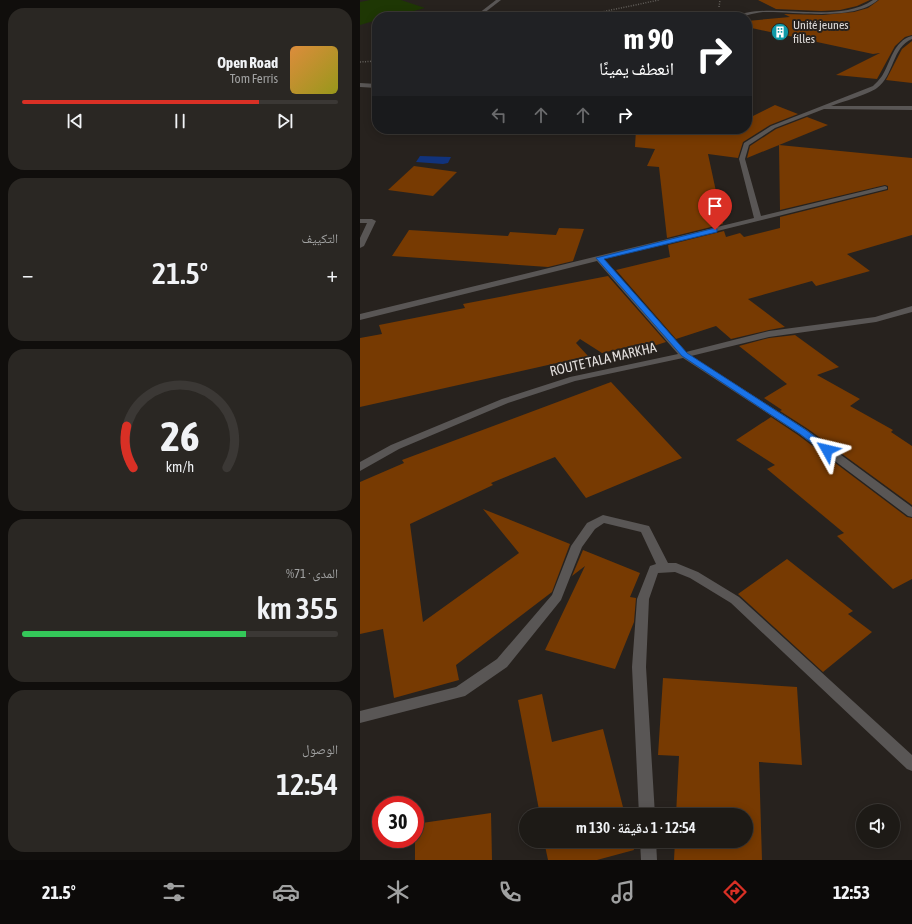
<!DOCTYPE html>
<html lang="ar">
<meta charset="utf-8">
<style>
:root{--surface:#1d1a16;--page:#2a2723;--text:#f1f3f6;--muted:#a0a1a1;--line:#3b3835;--accent:#d93025}
body{margin:0;font-family:"Asap Condensed","Noto Naskh Arabic",sans-serif;background:var(--page);color:var(--text);direction:rtl;height:100vh;display:flex;flex-direction:column;font-size:15px;white-space:nowrap}
*{box-sizing:border-box;margin:0}
p{font-size:13px;color:var(--muted)}
.icon{flex:none;width:22px;height:22px;fill:none;stroke:currentColor;stroke-width:2;stroke-linecap:round;stroke-linejoin:round}
.map{position:relative;flex:1;overflow:hidden;direction:ltr}
.drawer{display:flex;flex-direction:column;gap:8px;padding:8px;background:#100e0c;width:360px}
.drawer>*{flex:none}
.banner{position:absolute;left:12px;top:12px;width:380px;height:122px;border-radius:16px;box-shadow:0 2px 10px #0003,0 0 0 1px var(--line);direction:rtl;background:#202124;color:#fff;overflow:hidden}
.tools{position:absolute;left:496px;top:804px;display:grid;gap:8px}
.tools a{display:grid;place-items:center;width:44px;height:44px;border-radius:50%;background:var(--surface);box-shadow:0 2px 10px #0003,0 0 0 1px var(--line);font-size:20px}
.speed{position:absolute;left:12px;top:796px;display:flex;gap:8px;font-size:20px;font-weight:700;text-align:center}
.speed>*{display:grid;place-content:center;width:52px;height:52px;border-radius:50%;background:var(--surface);box-shadow:0 2px 10px #0003,0 0 0 1px var(--line);line-height:1}
.speed .limit{border:6px solid #d22;background:#fff;color:#111}
.pin{position:absolute;display:grid;place-items:center;width:34px;height:34px;color:#fff;margin:-41px -17px;border-radius:50% 50% 50% 0;rotate:-45deg;box-shadow:0 0 4px #0007}
.pin .icon{rotate:45deg}
.me{position:absolute;width:44px;margin:-22px;rotate:307deg;stroke-linejoin:round;filter:drop-shadow(0 0 3px #0008)}
.turn{display:flex;align-items:center;gap:14px;height:84px;padding:0 12px;font-size:18px}
.turn .icon{width:52px;height:52px;stroke-width:2.5}
.turn b{display:block;font-size:28px;line-height:34px}
.lanes{display:flex;align-items:center;height:38px;padding:0 12px;background:#0003;justify-content:center;gap:20px;direction:ltr}
.lanes .off{opacity:.35}
.big{font-size:30px;font-weight:600;line-height:1.1}
.drawer .widget{flex:1;display:flex;flex-direction:column;justify-content:center;gap:6px;min-width:0;padding:0 14px;border-radius:16px;background:var(--page)}
.drawer .dial{align-items:center;gap:0}
.dial svg{height:104px;overflow:visible;fill:none;stroke:var(--line);stroke-width:7;stroke-linecap:round;text-anchor:middle}
.dial text{fill:var(--text);stroke:none}
.song{display:flex;align-items:center;gap:12px}
.cover{width:48px;height:48px;border-radius:6px;background:linear-gradient(135deg,hsl(30 70% 55%),hsl(60 70% 35%))}
.played{height:4px;border-radius:2px;background:linear-gradient(90deg,var(--accent) 75%,var(--line) 75%)}
.keys{display:flex;justify-content:space-around;direction:ltr}
.heat{display:flex;justify-content:space-between;align-items:center;font-size:22px;direction:ltr}
.charge{height:6px;border-radius:3px;background:linear-gradient(90deg,#34c759 71%,var(--line) 0)}
.trip{position:absolute;left:159px;top:808px;width:234px;height:40px;border-radius:20px;background:var(--surface);box-shadow:0 2px 10px #0003,0 0 0 1px var(--line);font-weight:600;line-height:40px;text-align:center;direction:rtl}
.dock{display:flex;height:64px;justify-content:space-around;align-items:center;background:#0c0a09;color:var(--muted)}
.dock .icon{width:28px;height:28px}
.dock .on{color:var(--accent)}
.dock b{font-size:18px;color:var(--text)}
main{display:flex;flex:1;min-height:0}
.map>svg:first-child{display:block}
.green{fill:#1e3704}
.water{fill:#11337c}
.building{fill:#773a02}
.lines{fill:none;stroke-linecap:round;stroke-linejoin:round}
.path{stroke:#64605c;stroke-width:1.5;stroke-dasharray:1 1.5;stroke-linecap:butt}
.minor{fill:#595655;fill-rule:evenodd}
.route{fill:#1a73e8;stroke:#114b97}
.labels{text-anchor:middle;dominant-baseline:central;stroke-width:4;stroke-linejoin:round;paint-order:stroke}
.far-poi-label{font-size:12px;fill:#e0dcda;stroke:#27221e;text-anchor:start}
.street-label{font-size:14px;fill:#e0dcda;stroke:#27221e}
</style>
<main>
<div class="map">
<svg width="552" height="860" viewBox="0 0 552 860">
<rect width="100%" height="100%" fill="#27221e"/>
<!-- green -->
<polygon class="green" points="10,0 41,0 65,8 31,17 17,17 17,20 0,25 0,2"/>
<!-- water -->
<polygon class="water" points="60,156 91,157 88,163 83,164 56,162"/>
<!-- building -->
<g class="building">
<polygon points="398,0 510,0 497,6 480,10 461,11 416,9"/>
<polygon points="519,0 552,0 552,35 545,37 535,46 517,79 476,75 520,53 513,54 387,27 387,21 430,17 424,14 463,15 494,12 508,8"/>
<polygon points="552,41 552,83 526,80 542,49"/>
<polygon points="415,105 438,114 410,125 383,142 378,158 348,154 363,224 307,238 299,167 287,166 295,149 275,147 276,129 387,129 387,119"/>
<polygon points="447,117 468,125 387,158 390,146 416,129"/>
<polygon points="419,145 552,158 552,235 487,254 510,271 456,286 452,281 388,299 425,327 409,330 371,339 356,326 316,339 256,270 310,257 308,245 364,231 366,237 380,233 384,237 420,228 420,217 528,190 528,186 525,185 420,210"/>
<polygon points="54,166 97,172 73,196 28,190"/>
<polygon points="199,228 224,229 213,261 188,267 32,256 49,230 148,236 150,232 196,235"/>
<polygon points="248,276 306,342 281,350 279,344 242,353 220,339 216,343 228,356 0,407 0,338 22,334 19,325 105,308 103,304"/>
<polygon points="435,335 479,367 457,375 500,399 490,406 533,430 531,432 552,446 552,505 448,429 420,411 422,410 404,398 427,384 379,346 409,338"/>
<polygon points="251,382 322,458 226,498 195,457 131,483 133,485 50,524 63,622 159,553 123,509 210,544 192,592 96,665 99,680 34,698 23,629 0,634 0,482 44,463 42,460"/>
<polygon points="411,417 438,435 547,517 552,518 552,579 533,589 477,536 484,533 407,469 415,465 376,440"/>
<polygon points="223,550 280,573 270,597 276,598 274,622 255,669 185,650 225,566 212,576"/>
<polygon points="427,559 493,611 488,614 512,632 463,672 378,594"/>
<polygon points="303,678 437,687 442,765 399,762 402,860 314,860 315,841 386,841 386,815 316,815 319,756 298,755"/>
<polygon points="182,694 192,742 243,729 265,815 180,815 158,700"/>
<polygon points="131,813 132,860 55,860 55,824"/>
<polygon points="184,841 272,841 274,850 237,860 188,860"/>
</g>
<g class="lines">
<!-- path -->
<g class="path">
<polyline points="359,7 360,0"/>
<polyline points="238,13 251,17"/>
<polyline points="230,17 237,13 299,0"/>
<polyline points="0,62 17,61"/>
</g>
<!-- minor -->
<g class="minor">
<polygon points="136,0 141,0 119,17 114,17"/>
<path d="M 513,0 L 518,0 C 493,22 435,11 403,12 C 393,13 383,17 373,17 C 409,0 474,26 513,0 Z"/>
<path d="M 552,36 L 552,39 C 532,47 534,76 517,88 C 509,94 482,102 471,106 L 552,106 L 552,110 L 464,109 L 415,128 L 389,145 L 385,159 L 401,216 L 525,186 L 527,187 L 527,189 L 244,259 L 326,352 L 409,331 L 515,317 L 552,306 L 552,312 L 516,322 L 409,337 L 331,356 L 447,430 L 552,507 L 552,517 L 548,516 L 439,434 L 323,358 L 215,381 L 148,403 L 39,449 L 0,471 L 0,462 L 31,445 L 142,399 L 210,377 L 318,354 L 237,261 L 0,320 L 0,314 L 394,218 L 379,159 L 384,143 L 411,126 L 513,86 C 516,83 519,80 522,76 C 531,62 533,41 552,36 Z"/>
<polygon points="0,83 17,84 17,88 0,87"/>
<polygon points="0,219 12,219 16,221 4,246 0,248 0,238 7,223 0,223"/>
<polygon points="243,515 289,526 308,563 316,563 338,572 379,597 552,755 552,771 547,769 371,603 330,578 315,572 298,573 289,599 286,667 295,815 279,815 272,667 277,599 290,566 296,564 281,532 244,523 235,529 222,547 201,600 147,667 105,696 0,723 0,711 96,687 137,659 192,595 211,546 227,523"/>
<polygon points="280,841 296,841 297,860 281,860"/>
</g>
</g>
<!-- route -->
<polygon class="route" points="355,228 357,229 357,232 244,259 327,353 446,430 470,448 472,450 470,452 464,452 440,434 322,356 236,258"/>
<!-- icons -->
<defs>
<symbol id="building-disc" viewBox="-11 -11 22 22"><circle r="9.5" fill="#0f9aa8" stroke="#27221e"/><path d="M-4-6H4V6H1V3H-1V6H-4ZM-2.5-4.3h1.7v1.8h-1.7ZM.8-4.3h1.7v1.8H.8ZM-2.5-1h1.7V.8h-1.7ZM.8-1h1.7V.8H.8Z" fill="#fff"/></symbol>
</defs>
<g fill-rule="evenodd">
<use href="#building-disc" x="410" y="22" width="20" height="20"/>
</g>
<g class="labels">
<!-- far-poi labels -->
<g class="far-poi-label">
<text x="433" y="25">Unité jeunes<tspan x="433" dy="14">filles</tspan></text>
</g>
<!-- street labels -->
<g class="street-label">
<text transform="translate(243 359) rotate(-13)">ROUTE TALA MARKHA</text>
</g>
</g>
</svg>
<div class="tools">
<a><svg class="icon" aria-label="sound" viewBox="0 0 24 24"><path d="M4 9h4l5-4v14l-5-4H4zM17 9q2 3 0 6"/></svg></a>
</div>
<div class="speed"><div class="limit">30</div></div>
<div class="pin" style="left:355px;top:230px;background:#d93025"><svg class="icon" aria-label="arrive" viewBox="0 0 24 24"><path d="M6 21V4h12l-3 4 3 4H6"/></svg></div>
<svg class="me" style="left:467px;top:450px" viewBox="-20 -20 40 40"><path d="M0-17L14 15 0 8-14 15z" fill="#1a73e8" stroke="#fff" stroke-width="4"/></svg>
<div class="trip">12:54 · 1 دقيقة · 130 m</div>
<div class="banner">
<div class="turn"><svg class="icon" aria-label="right" viewBox="0 0 24 24"><path d="M7 20v-9h11M14 6l5 5-5 5"/></svg><div><b>90 m</b>انعطف يمينًا</div></div>
<div class="lanes"><svg class="icon off" aria-label="left" viewBox="0 0 24 24"><path d="M17 20v-9H6M10 6l-5 5 5 5"/></svg><svg class="icon off" aria-label="ahead" viewBox="0 0 24 24"><path d="M12 20V5M6 11l6-6 6 6"/></svg><svg class="icon off" aria-label="ahead" viewBox="0 0 24 24"><path d="M12 20V5M6 11l6-6 6 6"/></svg><svg class="icon" aria-label="right" viewBox="0 0 24 24"><path d="M7 20v-9h11M14 6l5 5-5 5"/></svg></div>
</div>
</div>
<section class="drawer">
<div class="widget">
<div class="song"><i class="cover"></i><div><b>Open Road</b><p>Tom Ferris</p></div></div>
<div class="played"></div>
<div class="keys"><svg class="icon" aria-label="previous" viewBox="0 0 24 24"><path d="M18 5L8 12l10 7zM5 5v14"/></svg><svg class="icon" aria-label="pause" viewBox="0 0 24 24"><path d="M8 5v14M16 5v14"/></svg><svg class="icon" aria-label="next" viewBox="0 0 24 24"><path d="M6 5l10 7-10 7zM19 5v14"/></svg></div>
</div>
<div class="widget"><p>التكييف</p>
<div class="heat"><a>−</a><b class="big">21.5°</b><a>+</a></div>
</div>
<div class="widget dial"><svg viewBox="0 0 100 80">
<path d="M14 69A42 42 0 1 1 86 69"/>
<path d="M14 69A42 42 0 0 1 9 37" stroke="#d93025"/>
<text x="50" y="56" font-size="32" font-weight="700">26</text>
<text x="50" y="72" font-size="11">km/h</text>
</svg></div>
<div class="widget"><p>المدى · 71%</p><b class="big">355 km</b><div class="charge"></div></div>
<div class="widget"><p>الوصول</p><b class="big">12:54</b></div>
</section>
</main>
<nav class="dock">
<b>12:53</b>
<svg class="icon on" aria-label="directions" viewBox="0 0 24 24"><path d="M12 3l9 9-9 9-9-9zM9 14v-3h6M13 9l2 2-2 2"/></svg>
<svg class="icon" aria-label="music" viewBox="0 0 24 24"><path d="M9 18V5l10-2v13"/><circle cx="6" cy="18" r="3"/><circle cx="16" cy="16" r="3"/></svg>
<svg class="icon" aria-label="phone" viewBox="0 0 24 24"><path d="M5 4h4l2 5-3 2q2 4 5 5l2-3 5 2v4C11 20 4 13 5 4z"/></svg>
<svg class="icon" aria-label="climate" viewBox="0 0 24 24"><path d="M12 3v18M4 7l16 10M4 17L20 7"/></svg>
<svg class="icon" aria-label="car" viewBox="0 0 24 24"><path d="M5 17H2v-5l4-1 3-4h7l3 4 3 1v5h-3M9 17h6M6 11h13"/><circle cx="7" cy="17" r="2"/><circle cx="17" cy="17" r="2"/></svg>
<svg class="icon" aria-label="filters" viewBox="0 0 24 24"><path d="M4 7h16M4 17h16"/><circle cx="9" cy="7" r="2"/><circle cx="15" cy="17" r="2"/></svg>
<b>21.5°</b>
</nav>
